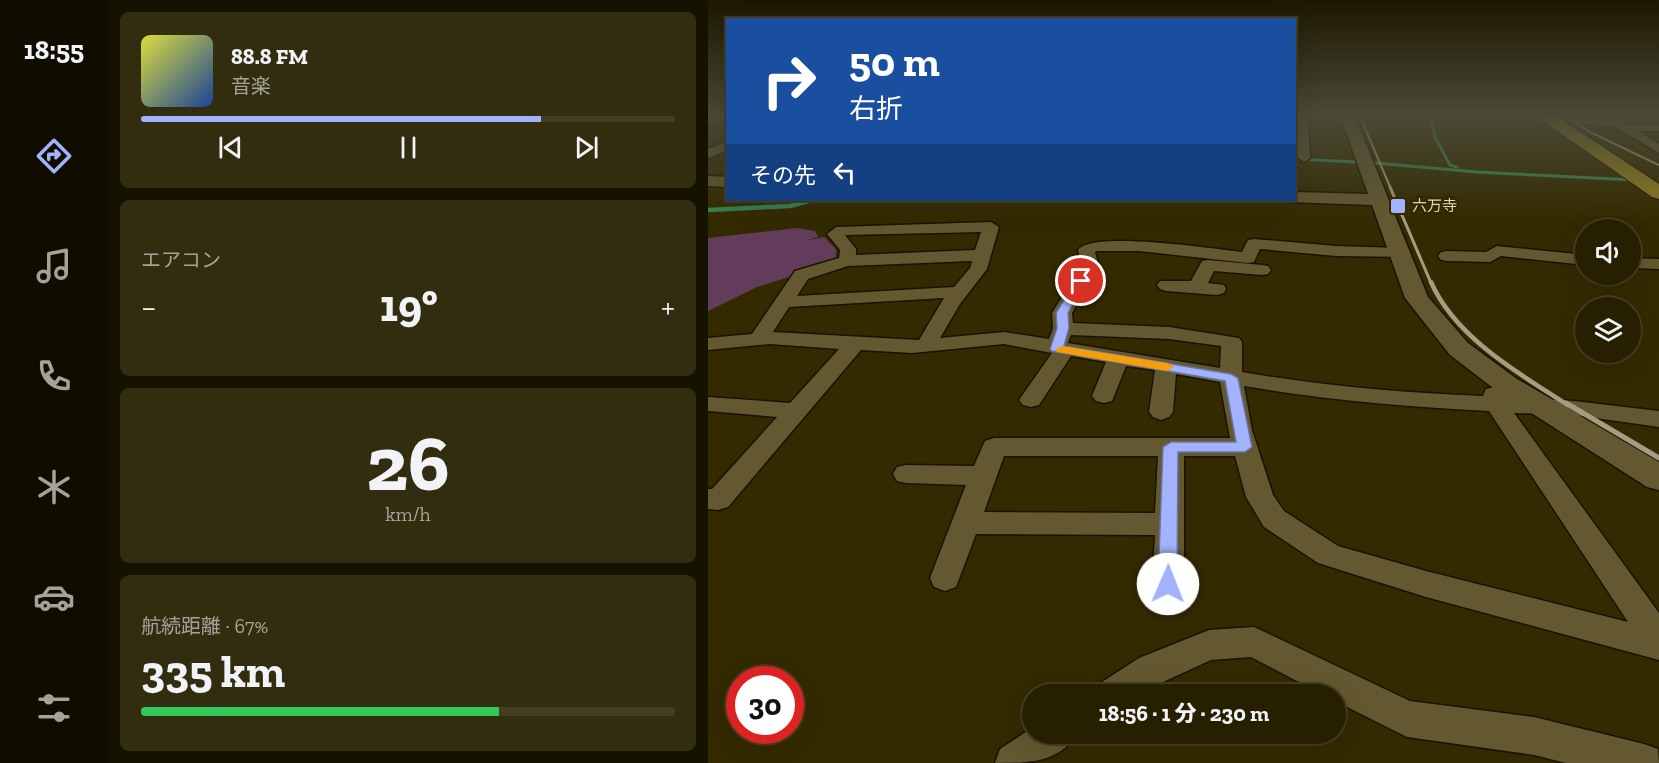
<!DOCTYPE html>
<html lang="ja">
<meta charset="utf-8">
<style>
:root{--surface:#272000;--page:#332d0f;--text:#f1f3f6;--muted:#a4a399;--line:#433e22;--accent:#a3b2fd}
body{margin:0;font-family:"Zilla Slab","Noto Sans JP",serif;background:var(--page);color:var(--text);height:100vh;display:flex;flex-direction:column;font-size:22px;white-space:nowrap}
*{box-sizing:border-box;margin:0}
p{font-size:20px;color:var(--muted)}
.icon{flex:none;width:33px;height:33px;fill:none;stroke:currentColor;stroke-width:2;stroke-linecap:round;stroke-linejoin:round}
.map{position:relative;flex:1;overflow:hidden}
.panel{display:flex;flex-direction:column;gap:12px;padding:12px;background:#151200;width:600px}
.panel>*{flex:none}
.top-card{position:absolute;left:18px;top:18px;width:570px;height:183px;border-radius:0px;box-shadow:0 6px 24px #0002,0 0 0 2px var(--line);background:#1a4fa0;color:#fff;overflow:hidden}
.buttons{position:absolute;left:867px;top:219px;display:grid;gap:12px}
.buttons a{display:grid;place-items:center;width:66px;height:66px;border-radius:50%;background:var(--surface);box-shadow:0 6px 24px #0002,0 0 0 2px var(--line);font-size:30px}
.speed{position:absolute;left:18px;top:666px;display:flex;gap:12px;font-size:30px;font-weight:700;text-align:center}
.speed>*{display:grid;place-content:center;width:78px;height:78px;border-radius:50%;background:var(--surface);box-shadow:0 6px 24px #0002,0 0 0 2px var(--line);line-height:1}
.speed .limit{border:9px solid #d22;background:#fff;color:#111}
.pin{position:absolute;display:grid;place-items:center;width:51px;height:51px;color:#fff;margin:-26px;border:3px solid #fff;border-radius:50%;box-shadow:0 2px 6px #0007}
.me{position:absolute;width:66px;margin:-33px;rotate:1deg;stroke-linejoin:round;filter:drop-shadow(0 0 4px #0008)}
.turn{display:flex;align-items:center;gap:21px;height:126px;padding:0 24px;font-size:27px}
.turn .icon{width:78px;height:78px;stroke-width:2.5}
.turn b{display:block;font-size:42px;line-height:51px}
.then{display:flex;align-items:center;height:57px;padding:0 24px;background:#0003;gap:12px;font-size:22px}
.big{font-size:45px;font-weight:800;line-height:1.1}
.panel .widget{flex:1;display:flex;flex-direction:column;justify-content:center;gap:9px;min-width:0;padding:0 21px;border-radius:9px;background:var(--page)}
.panel .dial{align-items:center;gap:0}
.dial b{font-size:78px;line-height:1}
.song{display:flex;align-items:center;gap:18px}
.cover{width:72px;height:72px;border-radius:9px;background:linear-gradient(135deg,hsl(60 70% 55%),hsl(220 70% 35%))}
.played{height:6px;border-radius:3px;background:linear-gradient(90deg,var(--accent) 75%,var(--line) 75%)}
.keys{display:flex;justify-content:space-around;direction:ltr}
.heat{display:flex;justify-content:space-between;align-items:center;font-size:33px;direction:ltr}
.charge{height:9px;border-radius:4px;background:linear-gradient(90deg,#34c759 67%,var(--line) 0)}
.trip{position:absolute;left:314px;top:684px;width:324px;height:60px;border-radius:30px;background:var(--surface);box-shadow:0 6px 24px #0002,0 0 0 2px var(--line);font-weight:800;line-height:60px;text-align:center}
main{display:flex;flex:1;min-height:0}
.tabs{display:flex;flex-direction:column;width:108px;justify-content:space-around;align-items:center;background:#100d00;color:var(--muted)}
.tabs .icon{width:42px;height:42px}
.tabs .active{color:var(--accent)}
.tabs b{font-size:27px;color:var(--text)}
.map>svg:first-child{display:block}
.green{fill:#633c5b}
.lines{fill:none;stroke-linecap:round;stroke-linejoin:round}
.stream-far1{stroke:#338756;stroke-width:3}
.stream{stroke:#338756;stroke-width:4.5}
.minor-casing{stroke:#191301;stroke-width:3}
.tertiary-casing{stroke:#191301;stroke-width:3}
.trunk-casing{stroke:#191301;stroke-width:2}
.minor{fill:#63582f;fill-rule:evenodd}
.tertiary{fill:#63582f;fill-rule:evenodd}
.trunk{fill:#8f7a1e;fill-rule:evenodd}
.rail-far3{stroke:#a59d81;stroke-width:2}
.rail-far2{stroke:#a59d81;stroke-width:3}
.rail-far1{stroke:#a59d81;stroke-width:4.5}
.rail{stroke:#a59d81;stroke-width:5}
.route{fill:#a3b2fd;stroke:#6a74a4;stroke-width:1.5}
.slow{fill:#f59e0b}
.poi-dot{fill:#a3b2fd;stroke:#342a00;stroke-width:2}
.labels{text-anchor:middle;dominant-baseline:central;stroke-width:6;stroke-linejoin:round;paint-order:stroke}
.far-poi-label{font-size:15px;fill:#ddd7c1;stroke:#342a00;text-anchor:start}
</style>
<main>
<nav class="tabs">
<b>18:55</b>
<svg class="icon active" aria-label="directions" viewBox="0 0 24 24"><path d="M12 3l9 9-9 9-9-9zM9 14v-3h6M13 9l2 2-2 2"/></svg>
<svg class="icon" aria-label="music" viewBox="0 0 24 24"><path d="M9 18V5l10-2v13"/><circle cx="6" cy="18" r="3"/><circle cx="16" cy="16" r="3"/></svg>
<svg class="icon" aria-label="phone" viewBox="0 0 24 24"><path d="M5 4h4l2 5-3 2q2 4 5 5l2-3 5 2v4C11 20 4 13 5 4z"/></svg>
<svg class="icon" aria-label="climate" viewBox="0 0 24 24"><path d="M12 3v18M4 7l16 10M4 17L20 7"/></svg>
<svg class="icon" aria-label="car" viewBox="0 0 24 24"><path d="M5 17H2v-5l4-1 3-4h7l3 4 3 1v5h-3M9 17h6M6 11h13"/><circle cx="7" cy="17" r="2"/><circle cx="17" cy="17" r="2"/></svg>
<svg class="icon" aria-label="filters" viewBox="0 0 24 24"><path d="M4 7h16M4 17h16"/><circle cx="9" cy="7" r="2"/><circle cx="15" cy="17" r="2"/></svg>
</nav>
<section class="panel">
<div class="widget">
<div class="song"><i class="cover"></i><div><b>88.8 FM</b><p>音楽</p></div></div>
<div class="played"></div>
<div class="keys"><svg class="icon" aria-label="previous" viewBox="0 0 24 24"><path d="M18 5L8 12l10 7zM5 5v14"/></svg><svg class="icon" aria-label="pause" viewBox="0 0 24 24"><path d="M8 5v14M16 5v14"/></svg><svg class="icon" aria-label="next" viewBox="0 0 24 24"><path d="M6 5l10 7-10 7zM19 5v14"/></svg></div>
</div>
<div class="widget"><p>エアコン</p>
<div class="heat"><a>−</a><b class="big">19°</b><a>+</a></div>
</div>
<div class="widget dial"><b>26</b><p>km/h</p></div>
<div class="widget"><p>航続距離 · 67%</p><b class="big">335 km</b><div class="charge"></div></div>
</section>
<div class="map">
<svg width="951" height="763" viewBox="0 0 951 763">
<rect width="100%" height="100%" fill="#342a00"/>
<!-- green -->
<polygon class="green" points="89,228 107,231 110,237 97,241 116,237 128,249 128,262 49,287 0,311 0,238"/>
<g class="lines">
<!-- stream-far1 -->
<g class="stream-far1">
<polyline points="722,117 728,139 742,165 749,167"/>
<polyline points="586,159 649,162"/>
<polyline points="667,163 769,172 927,180"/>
</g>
<!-- stream -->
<polyline class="stream" points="0,210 82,206 104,200"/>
<defs>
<g id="minor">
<polygon points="588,114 599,114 602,158 596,162 590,158"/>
<polygon points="889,114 902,114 919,125 951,125 951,131 931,131 951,144 951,153 906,126 870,124 864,121 870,118 894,119"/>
<polygon points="20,116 20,122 0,123 0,117"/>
<polygon points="20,141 20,150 0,158 0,149"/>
<path d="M 283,222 L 291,227 L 279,269 L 252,304 L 232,338 L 296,332 L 341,339 L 345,328 L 344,313 L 373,266 L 370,250 C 384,230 507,249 534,252 L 540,240 L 546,239 L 628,246 L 693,248 L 699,249 L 701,253 L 699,257 L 628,256 L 552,249 L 546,262 L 540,263 L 431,251 L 389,251 L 387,252 L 391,266 L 364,313 L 365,323 L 461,327 L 531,338 L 534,342 L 534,372 C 614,386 694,393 775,396 L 778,389 L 786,387 L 794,389 L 799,397 L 866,401 L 951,411 L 951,427 L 866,415 L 806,413 L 951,613 L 951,660 L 718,597 L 610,563 L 556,527 L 538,497 L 527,456 L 476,456 L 476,584 L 471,593 L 460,597 L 449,593 L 444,584 L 447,535 L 268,534 L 248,587 L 237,591 L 226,587 L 222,578 L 258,485 L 198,483 L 189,481 L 185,474 L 189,467 L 198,465 L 266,466 L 277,441 L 286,438 L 522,438 L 512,382 L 468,374 L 465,412 L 461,417 L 453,420 L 445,417 L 441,412 L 447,370 L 418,366 L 404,401 L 396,403 L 388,401 L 384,396 L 398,362 L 363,356 L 331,405 L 323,407 L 315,405 L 311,400 L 344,353 L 296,344 L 204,353 L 153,350 L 20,507 L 10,510 L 0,509 L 0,489 L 4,489 L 69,417 L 0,411 L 0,397 L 82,403 L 131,349 L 62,344 L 0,350 L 0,338 L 44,334 L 87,271 L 131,258 L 132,250 L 119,234 L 128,227 ZM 273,232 L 267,250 L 148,255 L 148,249 L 137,235 ZM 264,261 L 262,268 L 246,287 L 89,296 L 100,279 L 140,266 ZM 236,298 L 211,340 L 65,332 L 81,307 ZM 363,335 L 461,339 L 513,346 L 512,368 L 360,343 ZM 536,386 C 617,400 699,407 781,411 L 920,622 L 718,571 L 630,546 L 576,511 L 565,495 L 544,430 ZM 296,456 L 450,456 L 447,513 L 276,512 Z"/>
<polygon points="789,246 878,255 878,265 793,256 782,262 739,261 733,260 730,256 733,252 739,251 778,252"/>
<polygon points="922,258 951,259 951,269 922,268"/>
<polygon points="500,260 554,265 560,266 563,270 560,274 554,275 506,271 500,283 516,285 518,289 516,293 509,295 458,291 452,289 449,285 452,281 483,281 494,261"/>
<polygon points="546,627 702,701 826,717 936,744 950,749 951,763 858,763 826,755 699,737 627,701 627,694 614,694 543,657 503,660 455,682 437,694 389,694 394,682 431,658 501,630"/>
<path d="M 324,728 L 324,734 L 368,734 C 352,763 320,763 287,763 L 292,749 Z"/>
</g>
<g id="tertiary">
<polygon points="632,114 646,114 720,297 760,343 809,379 951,462 951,490 939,487 789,391 742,355 697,298 664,205 579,202 578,200 586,200 586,192 660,194"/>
<polygon points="722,114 842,114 844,117 837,121 729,118"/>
<polygon points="0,176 20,177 20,187 0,186"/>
</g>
<polygon id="trunk" points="825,114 845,114 951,184 951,199 944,197"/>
</defs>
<!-- minor casing -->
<use href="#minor" class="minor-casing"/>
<!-- tertiary casing -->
<use href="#tertiary" class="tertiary-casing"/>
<!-- trunk casing -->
<use href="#trunk" class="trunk-casing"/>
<!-- minor -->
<use href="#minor" class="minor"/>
<!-- tertiary -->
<use href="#tertiary" class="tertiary"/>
<!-- trunk -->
<use href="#trunk" class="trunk"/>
<!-- rail-far3 -->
<g class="rail-far3">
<polyline points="651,114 683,189"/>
<polyline points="853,114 882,132 951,165"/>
</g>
<!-- rail-far2 -->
<polyline class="rail-far2" points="682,187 723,283"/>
<!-- rail-far1 -->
<path class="rail-far1" d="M 723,282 C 747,337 811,374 860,405"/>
<!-- rail -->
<polyline class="rail" points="858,403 951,458"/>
</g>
<!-- sky -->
<linearGradient id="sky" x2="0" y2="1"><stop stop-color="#1d1700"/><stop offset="0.52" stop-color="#4a4a37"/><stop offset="1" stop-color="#4a4a37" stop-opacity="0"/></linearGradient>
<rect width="951" height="221" fill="url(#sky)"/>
<!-- route -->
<polygon class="route" points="373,278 378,281 360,313 361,328 356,346 523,374 530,378 544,447 537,452 470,452 469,584 467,590 460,592 453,590 450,584 455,447 463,442 528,442 517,381 344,351 342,349 349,328 348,313 369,279"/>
<!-- slow -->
<polygon class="slow" points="354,346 459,363 466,367 459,371 349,352 348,349"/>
<!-- markers -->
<rect class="poi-dot" x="682" y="198" width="16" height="16" rx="3"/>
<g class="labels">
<!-- far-poi labels -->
<g class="far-poi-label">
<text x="704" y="206">六万寺</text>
</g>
</g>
</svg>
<div class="buttons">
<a><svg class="icon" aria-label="sound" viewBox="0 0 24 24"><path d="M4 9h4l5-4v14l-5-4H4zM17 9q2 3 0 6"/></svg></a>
<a><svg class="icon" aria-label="layers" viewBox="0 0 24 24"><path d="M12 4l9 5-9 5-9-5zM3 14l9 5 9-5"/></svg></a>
</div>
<div class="speed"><div class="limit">30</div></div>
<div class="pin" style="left:373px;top:281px;background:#d93025"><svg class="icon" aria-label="arrive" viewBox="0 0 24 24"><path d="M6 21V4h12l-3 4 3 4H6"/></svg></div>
<svg class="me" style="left:460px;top:584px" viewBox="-20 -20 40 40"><circle r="19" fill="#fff"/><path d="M0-13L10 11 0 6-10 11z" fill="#a3b2fd"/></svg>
<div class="trip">18:56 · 1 分 · 230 m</div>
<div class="top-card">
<div class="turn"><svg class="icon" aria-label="right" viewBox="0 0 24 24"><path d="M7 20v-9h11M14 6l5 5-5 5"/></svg><div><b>50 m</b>右折</div></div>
<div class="then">その先<svg class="icon" aria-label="left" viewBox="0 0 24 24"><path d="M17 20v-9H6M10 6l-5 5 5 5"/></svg></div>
</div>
</div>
</main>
